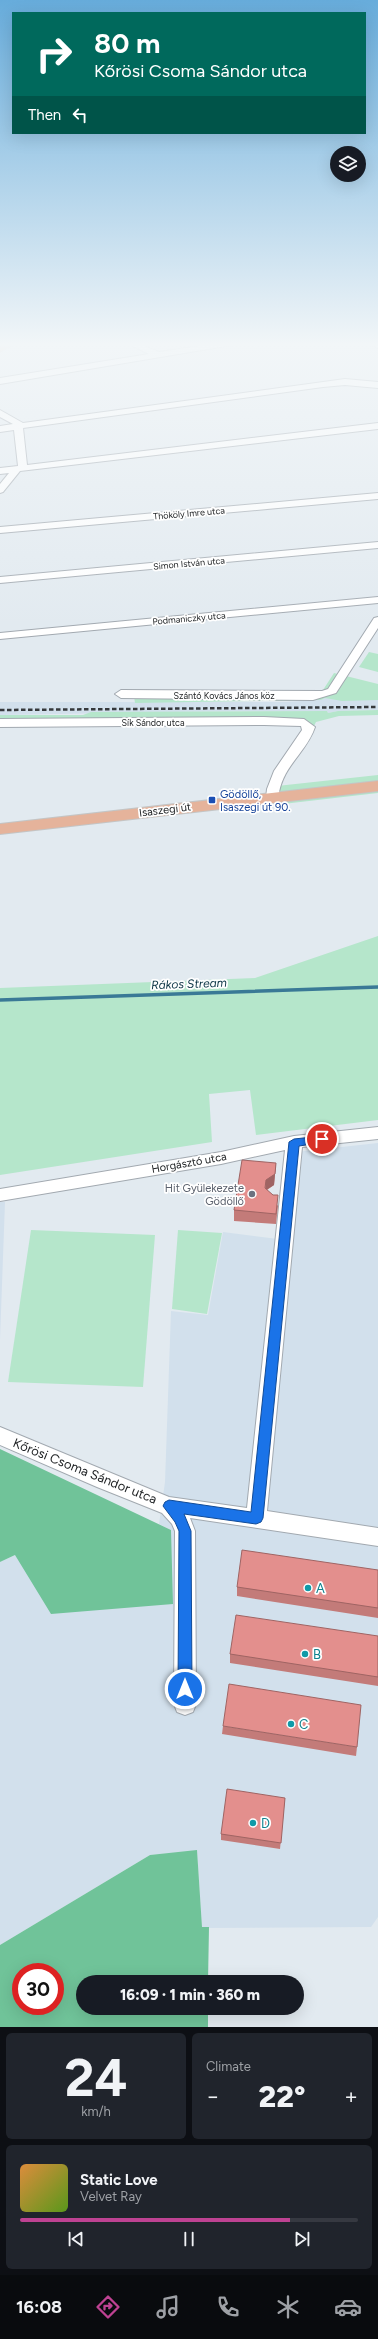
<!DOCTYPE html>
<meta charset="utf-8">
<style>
:root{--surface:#171b24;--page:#20242c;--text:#f1f3f6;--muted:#9ea1a6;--line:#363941;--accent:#be4292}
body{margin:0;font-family:Figtree,sans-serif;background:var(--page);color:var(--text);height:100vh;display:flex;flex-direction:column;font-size:15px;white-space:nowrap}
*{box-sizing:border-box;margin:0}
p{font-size:13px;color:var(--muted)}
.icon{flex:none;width:22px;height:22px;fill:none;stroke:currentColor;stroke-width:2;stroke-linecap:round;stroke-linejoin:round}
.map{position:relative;height:2027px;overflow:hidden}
.sheet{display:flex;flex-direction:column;gap:6px;padding:6px;background:#0d0f14;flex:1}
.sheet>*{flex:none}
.hud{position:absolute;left:12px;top:12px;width:354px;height:122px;border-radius:0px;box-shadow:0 4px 16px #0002;background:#00695c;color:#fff;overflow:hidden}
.fabs{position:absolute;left:330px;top:146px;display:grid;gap:8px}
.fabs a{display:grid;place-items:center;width:36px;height:36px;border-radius:50%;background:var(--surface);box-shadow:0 4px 16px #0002;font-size:20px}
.speed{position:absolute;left:12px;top:1963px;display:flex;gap:8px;font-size:20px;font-weight:700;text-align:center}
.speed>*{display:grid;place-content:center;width:52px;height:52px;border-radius:50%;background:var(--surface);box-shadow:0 4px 16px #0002;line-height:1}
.speed .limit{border:6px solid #d22;background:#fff;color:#111}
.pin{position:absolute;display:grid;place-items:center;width:34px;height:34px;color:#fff;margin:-17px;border:2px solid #fff;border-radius:50%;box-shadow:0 1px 4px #0007}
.me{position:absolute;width:44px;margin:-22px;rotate:0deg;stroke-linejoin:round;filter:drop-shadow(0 0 3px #0008)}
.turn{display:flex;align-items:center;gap:14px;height:84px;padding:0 16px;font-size:18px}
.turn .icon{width:52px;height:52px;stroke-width:2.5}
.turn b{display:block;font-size:28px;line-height:34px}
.then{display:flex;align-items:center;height:38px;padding:0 16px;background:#0003;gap:8px;font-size:15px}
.big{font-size:30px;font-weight:800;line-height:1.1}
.sheet .card{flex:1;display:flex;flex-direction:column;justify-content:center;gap:6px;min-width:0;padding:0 14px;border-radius:6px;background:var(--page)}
.sheet .dial{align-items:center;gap:0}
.dial b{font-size:52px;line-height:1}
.song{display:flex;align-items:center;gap:12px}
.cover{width:48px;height:48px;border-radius:6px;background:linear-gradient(135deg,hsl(30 70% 55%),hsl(90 70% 35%))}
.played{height:4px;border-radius:2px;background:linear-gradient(90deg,var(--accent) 80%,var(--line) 80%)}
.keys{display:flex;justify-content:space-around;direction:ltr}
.heat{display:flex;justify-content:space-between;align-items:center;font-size:22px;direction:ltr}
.sheet .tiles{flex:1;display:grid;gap:6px;grid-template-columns:1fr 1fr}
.card:last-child{grid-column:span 2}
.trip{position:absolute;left:76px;top:1975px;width:228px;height:40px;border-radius:20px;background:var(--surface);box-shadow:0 4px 16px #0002;font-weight:800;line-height:40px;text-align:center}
.menu{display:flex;height:64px;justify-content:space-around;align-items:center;background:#090b0e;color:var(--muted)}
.menu .icon{width:28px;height:28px}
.menu .current{color:var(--accent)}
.menu b{font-size:18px;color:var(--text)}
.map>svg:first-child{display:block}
.built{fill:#d2e0ec}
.green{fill:#b5e6cb}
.forest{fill:#70c399;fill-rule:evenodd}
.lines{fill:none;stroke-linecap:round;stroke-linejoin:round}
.stream{stroke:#3a7996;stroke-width:3.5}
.minor-casing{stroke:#a2a9b0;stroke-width:2}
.major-casing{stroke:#c4c5c5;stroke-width:2}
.minor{fill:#fff;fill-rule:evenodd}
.major{fill:#e5b39b;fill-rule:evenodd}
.rail{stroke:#35383b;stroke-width:2.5;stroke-dasharray:4.5 2.5;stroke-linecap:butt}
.wall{fill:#c37b79}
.shaded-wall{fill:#9f6463}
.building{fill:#e38f8d;stroke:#9f6463}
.route{fill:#1a73e8;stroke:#114b97}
.transit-dot{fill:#1a4fb4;stroke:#fff;stroke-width:1.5}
.worship-dot{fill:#6b7280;stroke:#fff;stroke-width:1.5}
.culture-dot{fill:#0f9aa8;stroke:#fff;stroke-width:1.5}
.labels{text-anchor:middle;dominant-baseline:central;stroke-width:3.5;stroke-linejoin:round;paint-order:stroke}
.far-street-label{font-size:9px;fill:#1c1f21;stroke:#fff}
.transit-label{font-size:11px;fill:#164399;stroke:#fff;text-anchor:start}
.street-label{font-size:11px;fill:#1c1f21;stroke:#fff}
.worship-label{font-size:11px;fill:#5b616d;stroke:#fff;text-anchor:end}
.water-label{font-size:12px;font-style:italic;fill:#0b3444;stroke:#fff}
.near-street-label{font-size:13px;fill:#1c1f21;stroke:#fff}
.near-culture-label{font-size:13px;fill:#0d838f;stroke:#fff;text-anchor:start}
</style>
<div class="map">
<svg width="378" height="2027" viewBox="0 0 378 2027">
<rect width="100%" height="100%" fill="#e2eaf0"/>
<!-- built -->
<g class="built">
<polygon points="325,698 378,700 378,710 338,711 328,713 327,711 235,711 0,715 0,702 285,702 321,700"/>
<polygon points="378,1143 378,1917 371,1927 202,1928 197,1851 150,1855 0,1945 0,1562 15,1555 171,1530 159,1524 165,1482 171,1311 208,1315 223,1232 278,1239 296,1152"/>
<polygon points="0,1202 5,1202 0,1339"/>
</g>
<!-- green -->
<g class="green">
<polygon points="369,652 378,654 378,672 359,667"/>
<polygon points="334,673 378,684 378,700 342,701 325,698 321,700 135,703 134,696 121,692 323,690"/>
<polygon points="378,710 378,715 339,716 316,722 314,726 291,724 0,726 0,715 83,715 91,712 327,711 328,713 338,711"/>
<polygon points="378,775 378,793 283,804 277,786"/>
<polygon points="378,936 378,1120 256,1135 250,1090 209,1094 212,1142 0,1175 0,988 255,978"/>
<polygon points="31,1230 155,1235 143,1387 8,1382"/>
<polygon points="178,1230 222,1233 207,1314 172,1309"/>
</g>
<!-- forest -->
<g class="forest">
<polygon points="0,1449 171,1530 173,1604 51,1614 15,1555 0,1562"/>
<path d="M 197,1850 L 202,1927 L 209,1927 L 208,1982 L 83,1982 L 83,2008 L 208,2008 L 208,2027 L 0,2027 L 0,1945 L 150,1855 ZM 21,1972 L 55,1972 L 55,2006 L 21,2006 Z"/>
</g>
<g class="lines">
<!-- stream -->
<polyline class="stream" points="0,1000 378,987"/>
<defs>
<g id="minor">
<polygon points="127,343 137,343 159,352 220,343 236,343 232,345 0,384 0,378 149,354"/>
<polygon points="368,343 378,343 378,348"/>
<polygon points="345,379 378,382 378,388 345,385 323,387 23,428 27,465 378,423 378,429 20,471 3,492 0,493 0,484 9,473 0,474 0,468 18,466 14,430 0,432 0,426 13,424 0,417 0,410 23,423"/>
<polygon points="378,493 378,499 0,533 0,527"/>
<polygon points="378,542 378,548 0,583 0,577"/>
<polygon points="378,597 378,603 0,639 0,633"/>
<polygon points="378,617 378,628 336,693 313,700 121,698 115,694 121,690 322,691 328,689 374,618"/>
<path d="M 264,717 L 304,719 L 315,727 C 306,754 282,765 278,798 L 272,802 L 266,798 L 267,789 L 274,771 L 302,730 L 301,726 L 264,725 L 0,727 L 0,719 Z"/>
<polygon points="378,1127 378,1139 302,1147 267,1511 378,1528 378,1546 190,1518 195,1531 196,1704 193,1712 185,1715 177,1712 174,1704 175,1531 172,1524 162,1513 97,1487 0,1445 0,1427 169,1497 247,1508 285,1150 221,1164 0,1201 0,1189 221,1152 294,1136"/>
</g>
<g id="major">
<polygon points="4,343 16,343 0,352 0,345"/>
<polygon points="378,781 378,791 0,834 0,824"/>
</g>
</defs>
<!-- minor casing -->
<use href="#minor" class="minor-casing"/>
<!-- major casing -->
<use href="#major" class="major-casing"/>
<!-- minor -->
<use href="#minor" class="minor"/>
<!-- major -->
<use href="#major" class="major"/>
<!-- rail -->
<polyline class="rail" points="0,710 378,707"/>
</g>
<!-- wall -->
<g class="wall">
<polygon points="276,1163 274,1185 267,1190 278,1206 276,1224 234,1221 234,1210"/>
<polygon points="378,1570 378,1618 237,1596 237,1587"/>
<polygon points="378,1636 378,1686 230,1663 230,1654"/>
<polygon points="223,1726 357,1747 356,1756 222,1734"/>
<polygon points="285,1798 280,1849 221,1840 221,1834"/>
</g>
<!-- shaded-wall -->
<polygon class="shaded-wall" points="276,1163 274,1185 266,1190 266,1180"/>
<!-- building -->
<g class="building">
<polygon points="242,1160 276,1163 275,1174 266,1180 265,1188 273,1195 278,1195 276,1214 234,1210"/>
<polygon points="242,1550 378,1570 378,1608 237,1587"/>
<polygon points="236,1615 378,1636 378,1677 230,1654"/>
<polygon points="229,1684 361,1705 357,1747 223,1726"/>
<polygon points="227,1789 285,1798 281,1843 221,1834"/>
</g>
<!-- sky -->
<linearGradient id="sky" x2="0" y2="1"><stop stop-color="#67acdb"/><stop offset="0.55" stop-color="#f2f6f8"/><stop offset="1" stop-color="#f2f6f8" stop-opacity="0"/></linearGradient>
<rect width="378" height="626" fill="url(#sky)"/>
<!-- route -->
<polygon class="route" points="322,1136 326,1137 326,1142 299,1146 263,1518 261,1522 256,1524 184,1514 191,1531 192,1689 190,1694 185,1696 180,1694 178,1689 179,1531 175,1522 163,1506 165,1502 169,1500 251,1512 289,1142 294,1139"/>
<!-- markers -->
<rect class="transit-dot" x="208" y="796" width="8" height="8" rx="2"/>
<circle class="worship-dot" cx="252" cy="1194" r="4"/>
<g class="culture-dot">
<circle cx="308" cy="1588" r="4"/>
<circle cx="305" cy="1654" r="4"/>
<circle cx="291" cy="1724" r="4"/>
<circle cx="253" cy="1823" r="4"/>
</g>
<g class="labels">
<!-- far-street labels -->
<g class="far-street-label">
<text transform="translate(189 513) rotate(-5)">Thököly Imre utca</text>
<text transform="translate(189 563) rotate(-5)">Simon István utca</text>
<text transform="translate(189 618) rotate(-5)">Podmaniczky utca</text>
<text x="224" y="695">Szántó Kovács János köz</text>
<text x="153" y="722">Sík Sándor utca</text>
</g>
<!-- transit labels -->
<g class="transit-label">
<text x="220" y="794">Gödöllő,<tspan x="220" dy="13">Isaszegi út 90.</tspan></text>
</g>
<!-- street labels -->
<g class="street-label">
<text transform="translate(165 810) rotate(-7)">Isaszegi út</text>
<text transform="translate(189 1163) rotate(-10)">Horgásztó utca</text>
</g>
<!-- worship labels -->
<g class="worship-label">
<text x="244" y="1188">Hit Gyülekezete<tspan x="244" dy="13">Gödöllő</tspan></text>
</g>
<!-- water labels -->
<g class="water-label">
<text transform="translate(189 984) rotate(-2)">Rákos Stream</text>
</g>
<!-- near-street labels -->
<g class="near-street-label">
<text transform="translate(85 1471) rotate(22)">Kőrösi Csoma Sándor utca</text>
</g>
<!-- near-culture labels -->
<g class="near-culture-label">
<text x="316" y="1588">A</text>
<text x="313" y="1654">B</text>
<text x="299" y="1724">C</text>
<text x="261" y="1823">D</text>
</g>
</g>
</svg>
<div class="fabs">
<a><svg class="icon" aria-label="layers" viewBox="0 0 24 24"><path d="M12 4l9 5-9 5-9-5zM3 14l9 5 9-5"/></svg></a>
</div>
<div class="speed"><div class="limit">30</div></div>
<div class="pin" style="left:322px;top:1139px;background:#d93025"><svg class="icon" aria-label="arrive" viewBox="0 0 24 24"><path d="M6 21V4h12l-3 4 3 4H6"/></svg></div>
<svg class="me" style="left:185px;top:1689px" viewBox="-20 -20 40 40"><circle r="17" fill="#1a73e8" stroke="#fff" stroke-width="3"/><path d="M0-11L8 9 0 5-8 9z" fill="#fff"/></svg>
<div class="trip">16:09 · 1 min · 360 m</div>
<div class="hud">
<div class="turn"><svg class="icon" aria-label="right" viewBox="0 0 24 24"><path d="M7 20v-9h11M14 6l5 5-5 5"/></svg><div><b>80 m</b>Kőrösi Csoma Sándor utca</div></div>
<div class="then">Then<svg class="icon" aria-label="left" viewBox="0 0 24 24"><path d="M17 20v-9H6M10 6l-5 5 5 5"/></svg></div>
</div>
</div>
<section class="sheet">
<div class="tiles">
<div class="card dial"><b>24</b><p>km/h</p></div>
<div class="card"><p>Climate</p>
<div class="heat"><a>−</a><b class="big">22°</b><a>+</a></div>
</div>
<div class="card">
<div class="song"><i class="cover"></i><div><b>Static Love</b><p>Velvet Ray</p></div></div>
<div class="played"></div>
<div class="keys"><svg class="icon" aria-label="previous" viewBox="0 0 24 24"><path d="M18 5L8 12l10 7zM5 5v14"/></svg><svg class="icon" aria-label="pause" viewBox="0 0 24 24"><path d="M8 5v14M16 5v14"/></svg><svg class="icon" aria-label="next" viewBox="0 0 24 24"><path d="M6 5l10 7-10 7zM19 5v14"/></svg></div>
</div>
</div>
</section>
<nav class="menu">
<b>16:08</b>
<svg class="icon current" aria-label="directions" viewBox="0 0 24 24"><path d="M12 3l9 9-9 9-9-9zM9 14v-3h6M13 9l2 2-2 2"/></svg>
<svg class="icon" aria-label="music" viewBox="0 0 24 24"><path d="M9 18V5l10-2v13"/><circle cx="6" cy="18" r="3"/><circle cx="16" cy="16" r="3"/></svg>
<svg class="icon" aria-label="phone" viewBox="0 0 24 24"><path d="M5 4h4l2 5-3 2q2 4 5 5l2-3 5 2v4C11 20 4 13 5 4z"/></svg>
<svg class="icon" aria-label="climate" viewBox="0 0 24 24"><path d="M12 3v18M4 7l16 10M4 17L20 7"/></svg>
<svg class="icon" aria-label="car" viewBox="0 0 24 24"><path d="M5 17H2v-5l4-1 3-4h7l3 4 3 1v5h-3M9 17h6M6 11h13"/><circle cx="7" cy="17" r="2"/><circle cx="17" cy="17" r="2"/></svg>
</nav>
